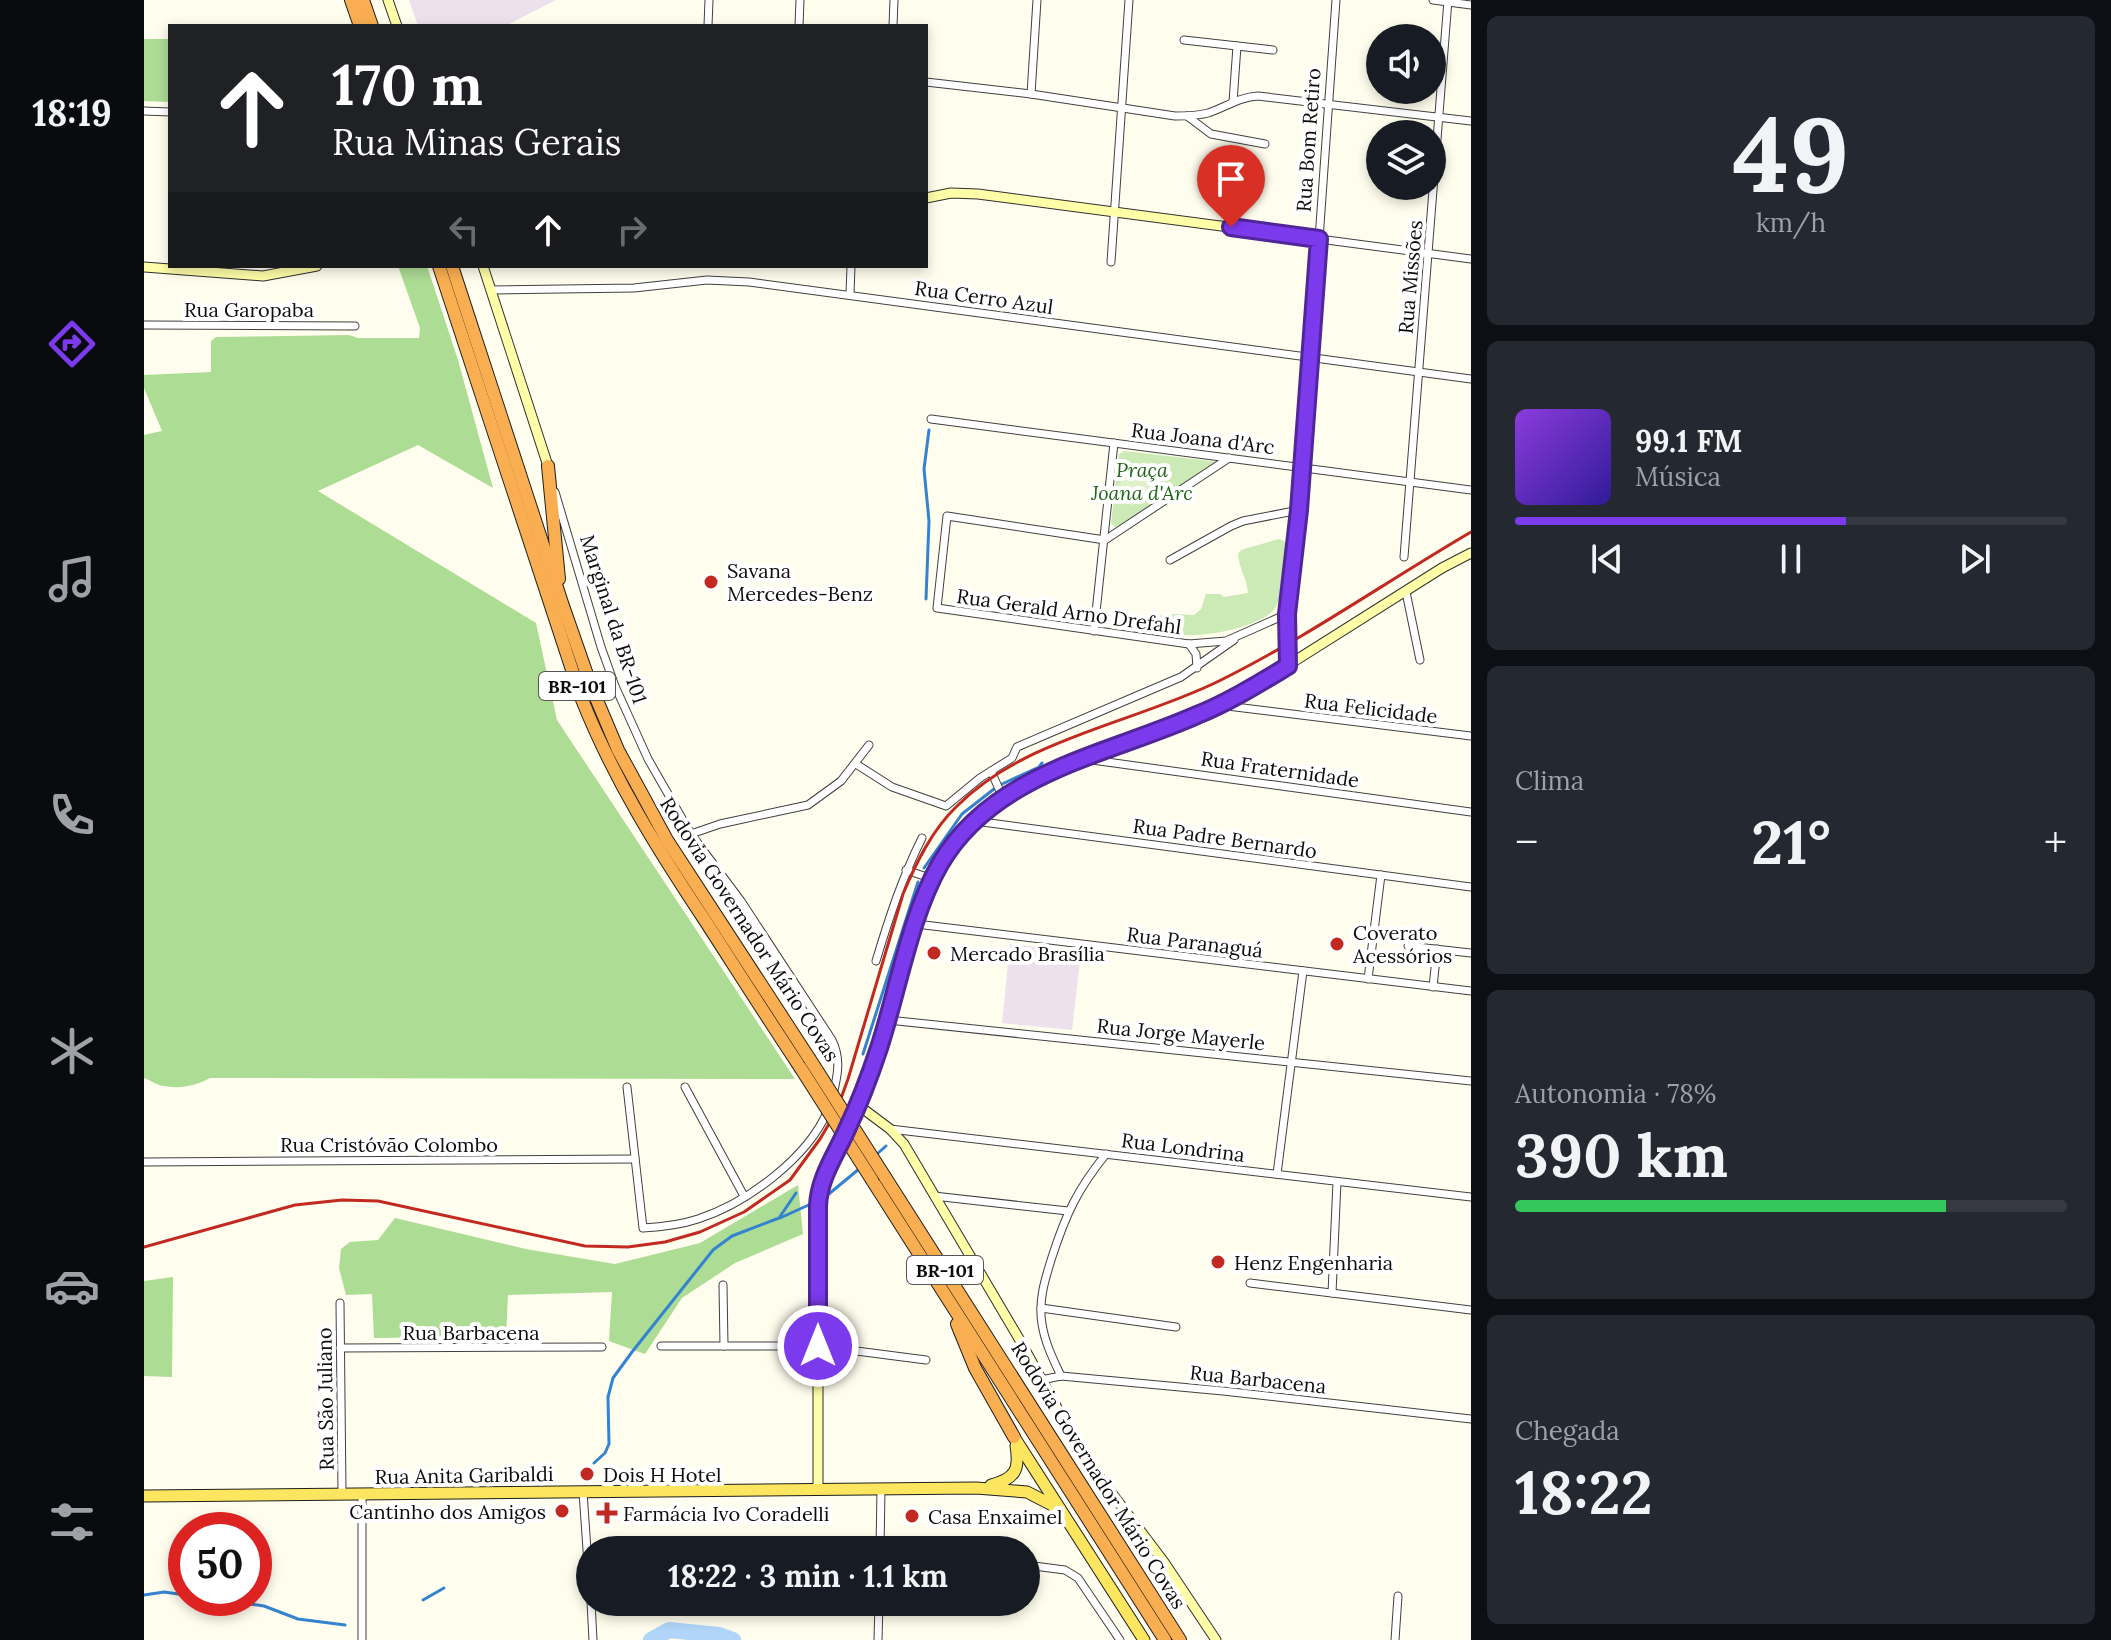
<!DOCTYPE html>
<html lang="pt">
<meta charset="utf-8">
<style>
:root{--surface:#171b24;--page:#242831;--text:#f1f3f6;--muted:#9ea1a6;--line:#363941;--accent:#7c3aed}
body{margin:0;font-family:Lora,serif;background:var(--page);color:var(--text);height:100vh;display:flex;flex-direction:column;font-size:30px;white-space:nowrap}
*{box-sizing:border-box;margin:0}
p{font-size:26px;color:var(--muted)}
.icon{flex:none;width:44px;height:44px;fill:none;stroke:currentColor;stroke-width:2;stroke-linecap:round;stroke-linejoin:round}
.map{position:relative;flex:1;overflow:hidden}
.drawer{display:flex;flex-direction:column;gap:16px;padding:16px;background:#0d0f14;width:640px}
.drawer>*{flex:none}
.top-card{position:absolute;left:24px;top:24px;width:760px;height:244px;border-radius:0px;box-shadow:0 4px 12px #0003;background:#202124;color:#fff;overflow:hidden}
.buttons{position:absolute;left:1222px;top:24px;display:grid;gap:16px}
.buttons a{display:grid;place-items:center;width:80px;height:80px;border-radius:50%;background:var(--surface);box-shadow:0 4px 12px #0003;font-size:40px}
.speed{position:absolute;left:24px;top:1512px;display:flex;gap:16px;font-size:40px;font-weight:700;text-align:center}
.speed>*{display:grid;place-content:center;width:104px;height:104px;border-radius:50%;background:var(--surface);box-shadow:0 4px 12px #0003;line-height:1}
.speed .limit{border:12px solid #d22;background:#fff;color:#111}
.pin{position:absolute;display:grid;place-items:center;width:68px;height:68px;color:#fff;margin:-82px -34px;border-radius:50% 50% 50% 0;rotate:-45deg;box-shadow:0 0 8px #0007}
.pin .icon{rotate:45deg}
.me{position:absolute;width:88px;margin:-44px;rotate:0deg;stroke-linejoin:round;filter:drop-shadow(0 0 6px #0008)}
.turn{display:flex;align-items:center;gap:28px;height:168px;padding:0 32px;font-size:36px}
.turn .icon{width:104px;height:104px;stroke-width:2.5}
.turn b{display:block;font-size:56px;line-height:68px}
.lanes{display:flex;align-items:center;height:76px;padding:0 32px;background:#0003;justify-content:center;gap:40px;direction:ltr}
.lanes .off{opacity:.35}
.big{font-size:60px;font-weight:800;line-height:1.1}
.drawer .widget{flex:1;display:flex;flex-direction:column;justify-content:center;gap:12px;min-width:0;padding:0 28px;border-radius:12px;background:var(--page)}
.drawer .dial{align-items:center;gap:0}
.dial b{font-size:104px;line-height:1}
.song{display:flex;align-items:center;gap:24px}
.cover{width:96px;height:96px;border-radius:12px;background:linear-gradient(135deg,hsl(270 70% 55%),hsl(250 70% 35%))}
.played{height:8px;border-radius:4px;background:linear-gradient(90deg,var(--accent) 60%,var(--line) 60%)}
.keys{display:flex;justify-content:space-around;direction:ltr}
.heat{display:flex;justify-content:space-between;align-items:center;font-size:44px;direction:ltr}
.charge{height:12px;border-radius:6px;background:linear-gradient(90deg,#34c759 78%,var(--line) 0)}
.trip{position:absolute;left:432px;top:1536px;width:464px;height:80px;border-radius:40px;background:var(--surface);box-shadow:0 4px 12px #0003;font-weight:800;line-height:80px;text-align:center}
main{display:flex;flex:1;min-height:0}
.tabs{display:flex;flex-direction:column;width:144px;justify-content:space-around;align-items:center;background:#090b0e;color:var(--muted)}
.tabs .icon{width:56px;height:56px}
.tabs .active{color:var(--accent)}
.tabs b{font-size:36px;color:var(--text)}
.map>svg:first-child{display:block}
.industrial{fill:#ece1ec}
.green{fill:#cbeab5}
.forest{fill:#addc94}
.pitch{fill:#def1c7}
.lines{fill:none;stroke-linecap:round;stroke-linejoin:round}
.stream{stroke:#3483d1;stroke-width:3}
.river{stroke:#b0d5f8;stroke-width:16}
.street-casing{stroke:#404040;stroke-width:9}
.secondary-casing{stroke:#2f2f2f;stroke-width:11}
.primary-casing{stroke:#1e1e1e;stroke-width:13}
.highway-casing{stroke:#1e1e1e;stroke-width:14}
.street{stroke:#fff;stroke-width:7}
.secondary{stroke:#fffea8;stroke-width:9}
.primary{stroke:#fde65f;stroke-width:11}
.highway{stroke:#f9af51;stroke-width:12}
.rail{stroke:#c12921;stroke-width:3}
.highway-bridge-casing{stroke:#1e1e1e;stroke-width:14;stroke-linecap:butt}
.highway-bridge{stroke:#f9af51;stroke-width:12}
.route-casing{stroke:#51269a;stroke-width:20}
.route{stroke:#7c3aed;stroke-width:14}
.poi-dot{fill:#c12921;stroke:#fff;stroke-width:3}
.labels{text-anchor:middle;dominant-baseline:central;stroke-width:8;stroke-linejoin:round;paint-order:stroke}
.shield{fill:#fff;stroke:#565656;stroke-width:2}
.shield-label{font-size:18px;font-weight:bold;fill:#0d0d0d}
.street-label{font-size:20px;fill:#0d0d0d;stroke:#fff}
.park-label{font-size:20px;font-style:italic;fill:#23661b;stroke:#fff}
.poi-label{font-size:20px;fill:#0d0d0d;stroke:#fff;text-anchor:start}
</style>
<main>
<nav class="tabs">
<b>18:19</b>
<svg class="icon active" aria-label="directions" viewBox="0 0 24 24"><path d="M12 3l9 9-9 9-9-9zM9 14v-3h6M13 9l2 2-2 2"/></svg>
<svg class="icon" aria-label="music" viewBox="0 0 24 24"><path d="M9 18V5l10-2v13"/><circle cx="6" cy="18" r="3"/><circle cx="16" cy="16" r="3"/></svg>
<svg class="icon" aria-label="phone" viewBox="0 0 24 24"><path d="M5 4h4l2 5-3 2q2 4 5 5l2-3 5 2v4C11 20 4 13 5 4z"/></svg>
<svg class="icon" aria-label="climate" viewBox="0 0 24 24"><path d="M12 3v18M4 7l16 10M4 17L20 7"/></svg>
<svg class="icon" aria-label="car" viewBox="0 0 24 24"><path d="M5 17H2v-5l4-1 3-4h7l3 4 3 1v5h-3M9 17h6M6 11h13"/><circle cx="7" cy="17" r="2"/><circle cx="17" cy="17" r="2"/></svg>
<svg class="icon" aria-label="filters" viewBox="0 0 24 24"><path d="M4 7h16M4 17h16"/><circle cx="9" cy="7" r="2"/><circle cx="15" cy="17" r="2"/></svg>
</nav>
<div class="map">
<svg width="1327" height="1640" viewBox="0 0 1327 1640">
<rect width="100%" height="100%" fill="#fffded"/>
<!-- industrial -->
<g class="industrial">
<polygon points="265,0 412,0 361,26 274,26"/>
<polygon points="866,944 937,952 928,1030 858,1023"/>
</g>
<!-- green -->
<g class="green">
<polygon points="981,451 1075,462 973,528 967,524 975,454"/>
<path d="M 1135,539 L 1140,541 L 1143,545 C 1140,562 1140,593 1132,607 C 1126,616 1115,620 1106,624 C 1071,637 1037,637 1000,633 C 1002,609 1033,614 1050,615 L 1057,609 L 1062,594 L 1076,594 L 1080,597 L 1104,593 C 1103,579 1095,568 1094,554 L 1097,550 Z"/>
</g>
<!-- forest -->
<g class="forest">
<polygon points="0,39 26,39 26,102 0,101"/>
<path d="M 254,266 L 283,266 L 314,360 L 349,488 L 274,445 L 174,491 L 392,623 L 413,720 L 651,1079 L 66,1078 C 52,1086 36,1089 19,1086 C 12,1085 7,1080 0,1078 L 0,435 L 18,431 L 0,388 L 0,375 L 67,372 L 67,341 L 72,337 L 205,335 L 214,338 L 275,338 L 276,328 Z"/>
<polygon points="654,1185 659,1234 591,1263 538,1298 501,1354 465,1341 468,1292 364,1295 362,1336 230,1338 228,1294 202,1295 195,1268 197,1249 206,1242 234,1240 251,1218 382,1249 471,1264 556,1243"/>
<polygon points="29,1277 28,1377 0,1376 0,1281"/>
</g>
<!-- pitch -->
<polygon class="pitch" points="1006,461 1021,482 988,506 972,486"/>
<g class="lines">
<!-- stream -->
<g class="stream">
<polyline points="782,599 785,521 780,469 785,430"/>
<polyline points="856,785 895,767 898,763"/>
<polyline points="780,868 818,814 850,789"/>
<polyline points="719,1054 774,882"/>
<polyline points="733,1154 742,1146"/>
<polyline points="680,1198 715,1169"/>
<polyline points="636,1218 669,1203"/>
<polyline points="450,1463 461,1453 465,1444 464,1397 469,1378 488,1352 569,1250 588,1236 635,1218 652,1193"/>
<polyline points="0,1595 20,1592 42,1595"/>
<polyline points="63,1598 120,1606 154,1619 201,1625"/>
<polyline points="279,1600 300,1588"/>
</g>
<!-- river -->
<polyline class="river" points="507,1640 525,1630 575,1635 589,1640"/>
<defs>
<g id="street">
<polyline points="1192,0 1175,239 1327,259"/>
<polyline points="1289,0 1327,5"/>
<polyline points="564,26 565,0"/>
<polyline points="655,26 656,0"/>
<polyline points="749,26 750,0"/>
<polyline points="1040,40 1129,50"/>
<path d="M 782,82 L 887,94 L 1031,116 C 1042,116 1053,116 1064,113 C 1082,107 1095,97 1114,96 L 1327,121"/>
<polyline points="887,94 893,0"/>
<polyline points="1089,102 1093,46"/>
<polyline points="0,111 26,112"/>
<polyline points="1043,116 1067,134 1121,144"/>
<polyline points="967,262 985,0"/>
<polyline points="347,290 490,288 563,280 605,282 1327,379"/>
<polyline points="706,294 707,266"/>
<polyline points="0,325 211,326"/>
<polyline points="787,419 1327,490"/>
<polyline points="1085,458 961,540 803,516 793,608 1045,644 1082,641 1143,614"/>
<path d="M 411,492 L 457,647 L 471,686 L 504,759 L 547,834 L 597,901 L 688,1040 C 697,1058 694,1075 689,1094"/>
<polyline points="1260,557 1304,0"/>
<polyline points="1026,560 1087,526 1099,521 1155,510"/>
<polyline points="1262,592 1276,660"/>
<polyline points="950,631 970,443"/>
<polyline points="1045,644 1052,654 1053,668"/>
<polyline points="1075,705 1327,736"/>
<polyline points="941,759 1327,812"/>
<polyline points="712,764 748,787 802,806 836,778 868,758 873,747 1037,677 1090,640"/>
<polyline points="847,771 859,798"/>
<polyline points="831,821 1327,887"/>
<polyline points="547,834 576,824 664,805 697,781 725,745"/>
<polyline points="762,870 789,879"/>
<polyline points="772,924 1327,991"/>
<polyline points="1264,946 1327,953"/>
<path d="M 732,961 C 745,918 758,878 778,838"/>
<polyline points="1224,979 1237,875"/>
<polyline points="1289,987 1293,949"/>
<polyline points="744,1020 1327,1081"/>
<path d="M 483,1087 L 499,1228 C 517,1227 536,1225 554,1219 C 603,1203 664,1158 684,1110"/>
<polyline points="541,1087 600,1196"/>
<polyline points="746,1129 1327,1197"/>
<polyline points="0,1162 491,1159"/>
<polyline points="1133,1174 1159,971"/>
<polyline points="790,1196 924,1211"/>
<polyline points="1106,1283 1327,1310"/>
<polyline points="579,1285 580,1346"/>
<polyline points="1188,1293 1193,1182"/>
<polyline points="196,1303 198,1494"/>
<polyline points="897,1308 1032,1327"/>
<polyline points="517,1346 674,1346 782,1360"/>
<polyline points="196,1348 458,1347"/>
<path d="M 917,1376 C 909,1359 901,1343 898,1324 C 894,1301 901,1279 908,1257 C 922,1214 933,1190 962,1154"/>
<polyline points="897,1380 917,1376 1079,1391 1327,1419"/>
<polyline points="439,1492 446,1593"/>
<polyline points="736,1547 759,1550"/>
<polyline points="736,1550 737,1489"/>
<polyline points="882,1565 921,1570 934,1578 976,1640"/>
<polyline points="447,1602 449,1640"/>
<polyline points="218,1640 218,1494"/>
<polyline points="734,1640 735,1602"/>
<polyline points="1251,1640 1254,1596"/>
</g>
<g id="secondary">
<polyline points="244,0 253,26"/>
<polyline points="782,198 807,193 834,194 1175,239 1158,468 1143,614 1144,666"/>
<polyline points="339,266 404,466"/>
<polyline points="0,267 119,276 173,266"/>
<polyline points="714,1105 746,1129 760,1144 874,1337 923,1426 957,1479 1020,1562 1072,1640"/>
<path d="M 674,1490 L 674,1195 C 679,1171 694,1151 704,1129 C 716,1103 725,1076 734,1049 C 752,994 764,935 788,881 C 820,808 892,777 962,750 C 992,739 1023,727 1053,715 L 1119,681 L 1298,568 L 1327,553"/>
</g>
<g id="primary">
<polyline points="870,1437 1000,1640"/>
<path d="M 847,1485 C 871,1479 876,1470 872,1446"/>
<polyline points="0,1496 832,1488 883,1492 916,1509"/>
</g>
<g id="highway">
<polyline points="207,0 216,26"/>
<polyline points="219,0 228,26"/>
<path d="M 295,266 L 437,697 C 469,778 514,850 562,922 C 593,970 624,1019 656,1067"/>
<polyline points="308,266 418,603 447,686 474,750 523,840 665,1058"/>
<polyline points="404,466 415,579"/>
<polyline points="741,1177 1036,1640"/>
<polyline points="728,1180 1021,1640"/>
<polyline points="813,1324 831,1368 870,1437"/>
</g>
</defs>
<!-- street casing -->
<use href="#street" class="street-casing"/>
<!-- secondary casing -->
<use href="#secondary" class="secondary-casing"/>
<!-- primary casing -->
<use href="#primary" class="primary-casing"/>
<!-- highway casing -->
<use href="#highway" class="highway-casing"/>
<!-- street -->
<use href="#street" class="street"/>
<!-- secondary -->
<use href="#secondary" class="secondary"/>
<!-- primary -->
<use href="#primary" class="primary"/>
<!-- highway -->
<use href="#highway" class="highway"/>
<!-- rail -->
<path class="rail" d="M 0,1247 L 151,1205 L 198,1200 L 234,1201 L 441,1246 L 484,1247 L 521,1242 L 556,1232 L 600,1212 L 646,1180 L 676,1139 L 692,1112 L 704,1079 L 759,894 C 772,863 788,830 813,806 C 881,738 990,723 1075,681 C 1162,638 1243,581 1327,532"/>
<defs>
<g id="highway-bridge">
<polyline points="665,1058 741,1177"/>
<polyline points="656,1067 728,1180"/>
</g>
</defs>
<!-- highway-bridge casing -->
<use href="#highway-bridge" class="highway-bridge-casing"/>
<!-- highway-bridge -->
<use href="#highway-bridge" class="highway-bridge"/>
</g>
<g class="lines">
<defs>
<path id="route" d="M 674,1346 L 674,1206 C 675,1177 693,1153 704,1127 C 716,1102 726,1075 735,1048 C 754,990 766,916 796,864 C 850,772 963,755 1053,715 C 1085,702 1114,684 1144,666 L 1143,614 L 1155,510 L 1175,239 L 1087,227"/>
</defs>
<!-- route casing -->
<use href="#route" class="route-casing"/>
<!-- route -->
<use href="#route" class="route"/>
</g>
<!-- markers -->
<g class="poi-dot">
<circle cx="567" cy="582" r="8"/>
<circle cx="1193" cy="944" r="8"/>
<circle cx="790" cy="953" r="8"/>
<circle cx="1074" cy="1262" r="8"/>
<circle cx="443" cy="1474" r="8"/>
<circle cx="418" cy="1511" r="8"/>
<path d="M459 1501h8v8h8v8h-8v8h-8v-8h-8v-8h8z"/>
<circle cx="768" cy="1516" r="8"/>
</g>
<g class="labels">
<!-- shield labels -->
<g class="shield">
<rect x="395" y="672" width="76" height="28" rx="6"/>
<rect x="763" y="1256" width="76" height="28" rx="6"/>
</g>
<g class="shield-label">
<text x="433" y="686">BR-101</text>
<text x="801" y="1270">BR-101</text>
</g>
<!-- street labels -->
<g class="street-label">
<text transform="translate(1164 140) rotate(-86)">Rua Bom Retiro</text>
<text transform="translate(1266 277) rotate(-85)">Rua Missões</text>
<text transform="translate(840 297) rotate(8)">Rua Cerro Azul</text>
<text x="105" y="309">Rua Garopaba</text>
<text transform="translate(1059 438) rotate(7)">Rua Joana d'Arc</text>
<text transform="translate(925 611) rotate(8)">Rua Gerald Arno Drefahl</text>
<text transform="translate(470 619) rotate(72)">Marginal da BR-101</text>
<text transform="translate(1227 708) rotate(7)">Rua Felicidade</text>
<text transform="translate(1136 769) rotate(8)">Rua Fraternidade</text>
<text transform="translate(1081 838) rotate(8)">Rua Padre Bernardo</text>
<text transform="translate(606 929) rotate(57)">Rodovia Governador Mário Covas</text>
<text transform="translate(1051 942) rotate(7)">Rua Paranaguá</text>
<text transform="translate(1037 1034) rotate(6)">Rua Jorge Mayerle</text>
<text x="245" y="1144">Rua Cristóvão Colombo</text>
<text transform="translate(1039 1147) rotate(7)">Rua Londrina</text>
<text x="327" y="1332">Rua Barbacena</text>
<text transform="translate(1114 1379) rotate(6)">Rua Barbacena</text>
<text transform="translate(181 1399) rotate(-91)">Rua São Juliano</text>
<text transform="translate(320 1475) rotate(-1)">Rua Anita Garibaldi</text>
<text transform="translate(955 1475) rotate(58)">Rodovia Governador Mário Covas</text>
</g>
<!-- park labels -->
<g class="park-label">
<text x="998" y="469">Praça<tspan x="998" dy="23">Joana d'Arc</tspan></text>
</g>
<!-- poi labels -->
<g class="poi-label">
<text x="583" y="570">Savana<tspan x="583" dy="23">Mercedes-Benz</tspan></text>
<text x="1209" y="932">Coverato<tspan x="1209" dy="23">Acessórios</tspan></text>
<text x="806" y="953">Mercado Brasília</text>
<text x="1090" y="1262">Henz Engenharia</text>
<text x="459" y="1474">Dois H Hotel</text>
<text x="402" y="1511" text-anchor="end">Cantinho dos Amigos</text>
<text x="479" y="1513">Farmácia Ivo Coradelli</text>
<text x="784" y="1516">Casa Enxaimel</text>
</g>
</g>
</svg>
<div class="buttons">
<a><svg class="icon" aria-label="sound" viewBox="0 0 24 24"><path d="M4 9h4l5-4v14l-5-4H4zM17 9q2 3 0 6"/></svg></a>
<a><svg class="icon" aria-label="layers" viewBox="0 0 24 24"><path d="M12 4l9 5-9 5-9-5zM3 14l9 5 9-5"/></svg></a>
</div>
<div class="speed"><div class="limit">50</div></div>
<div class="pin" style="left:1087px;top:227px;background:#d93025"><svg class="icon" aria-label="arrive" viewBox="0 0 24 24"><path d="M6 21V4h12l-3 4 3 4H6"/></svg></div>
<svg class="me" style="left:674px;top:1346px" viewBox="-20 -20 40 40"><circle r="17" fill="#7c3aed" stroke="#fff" stroke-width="3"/><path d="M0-11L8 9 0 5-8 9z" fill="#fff"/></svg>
<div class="trip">18:22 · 3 min · 1.1 km</div>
<div class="top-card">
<div class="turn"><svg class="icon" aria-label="ahead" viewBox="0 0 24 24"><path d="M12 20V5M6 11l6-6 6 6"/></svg><div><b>170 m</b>Rua Minas Gerais</div></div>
<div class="lanes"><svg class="icon off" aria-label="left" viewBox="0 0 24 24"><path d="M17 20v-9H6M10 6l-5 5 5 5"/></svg><svg class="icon" aria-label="ahead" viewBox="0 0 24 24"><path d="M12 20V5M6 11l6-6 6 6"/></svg><svg class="icon off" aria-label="right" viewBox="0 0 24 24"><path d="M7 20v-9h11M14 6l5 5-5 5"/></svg></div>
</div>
</div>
<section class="drawer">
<div class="widget dial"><b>49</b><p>km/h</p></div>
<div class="widget">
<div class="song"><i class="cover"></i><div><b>99.1 FM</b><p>Música</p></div></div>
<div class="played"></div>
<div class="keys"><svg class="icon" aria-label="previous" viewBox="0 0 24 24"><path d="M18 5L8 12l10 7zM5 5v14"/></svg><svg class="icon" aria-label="pause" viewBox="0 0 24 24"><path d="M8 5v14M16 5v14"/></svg><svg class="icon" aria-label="next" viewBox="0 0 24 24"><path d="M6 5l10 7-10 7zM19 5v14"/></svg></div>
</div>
<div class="widget"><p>Clima</p>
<div class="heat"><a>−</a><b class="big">21°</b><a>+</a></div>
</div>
<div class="widget"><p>Autonomia · 78%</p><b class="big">390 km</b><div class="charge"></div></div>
<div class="widget"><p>Chegada</p><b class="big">18:22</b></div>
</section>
</main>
